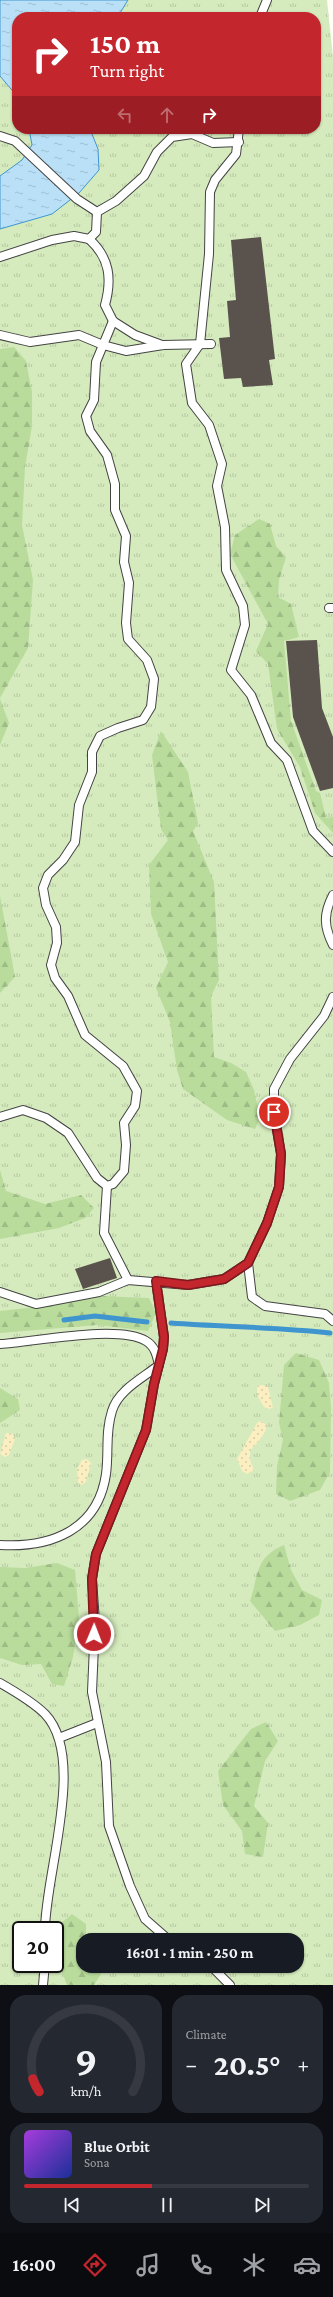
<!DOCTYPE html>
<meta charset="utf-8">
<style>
:root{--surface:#171b24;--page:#242831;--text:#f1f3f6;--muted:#9ea1a6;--line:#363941;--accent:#c4262e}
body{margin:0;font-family:"Crimson Pro",serif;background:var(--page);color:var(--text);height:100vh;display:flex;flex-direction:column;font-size:15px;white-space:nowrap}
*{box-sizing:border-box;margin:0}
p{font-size:13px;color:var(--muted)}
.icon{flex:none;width:22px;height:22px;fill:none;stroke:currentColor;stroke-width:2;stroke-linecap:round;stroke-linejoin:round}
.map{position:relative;height:1985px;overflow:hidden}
.details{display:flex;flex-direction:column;gap:10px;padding:10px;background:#0d0f14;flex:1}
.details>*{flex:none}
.guide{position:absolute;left:12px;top:12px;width:309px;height:122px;border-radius:16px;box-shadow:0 1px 3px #0004;background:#c4262e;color:#fff;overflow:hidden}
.speed{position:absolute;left:12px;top:1921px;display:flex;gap:8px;font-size:20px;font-weight:700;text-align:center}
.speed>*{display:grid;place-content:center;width:52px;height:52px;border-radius:50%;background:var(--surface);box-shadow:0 1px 3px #0004;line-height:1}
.speed .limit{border:2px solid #111;border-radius:6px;background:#fff;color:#111}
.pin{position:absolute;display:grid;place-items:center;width:34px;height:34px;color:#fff;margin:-17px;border:2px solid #fff;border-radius:50%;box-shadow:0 1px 4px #0007}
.me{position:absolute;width:44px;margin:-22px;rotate:1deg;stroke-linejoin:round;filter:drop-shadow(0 0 3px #0008)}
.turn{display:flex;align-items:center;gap:14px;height:84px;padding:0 12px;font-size:18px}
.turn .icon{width:52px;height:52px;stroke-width:2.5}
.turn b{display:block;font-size:28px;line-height:34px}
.lanes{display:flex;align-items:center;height:38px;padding:0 12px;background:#0003;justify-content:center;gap:20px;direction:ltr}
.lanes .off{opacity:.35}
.big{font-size:30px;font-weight:700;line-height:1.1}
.details .tile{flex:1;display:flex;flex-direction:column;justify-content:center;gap:6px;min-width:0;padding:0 14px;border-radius:16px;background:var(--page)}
.details .dial{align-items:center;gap:0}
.dial svg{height:104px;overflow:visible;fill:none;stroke:var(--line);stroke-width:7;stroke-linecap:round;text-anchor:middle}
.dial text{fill:var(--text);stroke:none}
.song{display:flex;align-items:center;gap:12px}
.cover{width:48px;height:48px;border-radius:6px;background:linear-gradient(135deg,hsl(280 70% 55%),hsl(230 70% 35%))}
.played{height:4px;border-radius:2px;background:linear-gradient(90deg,var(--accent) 45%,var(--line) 45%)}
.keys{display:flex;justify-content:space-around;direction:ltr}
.heat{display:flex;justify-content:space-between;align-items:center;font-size:22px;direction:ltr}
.details .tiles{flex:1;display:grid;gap:10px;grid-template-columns:1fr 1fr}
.tile:last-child{grid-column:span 2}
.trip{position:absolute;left:76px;top:1933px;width:228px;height:40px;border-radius:16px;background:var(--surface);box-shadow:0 1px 3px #0004;font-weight:700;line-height:40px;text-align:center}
.tab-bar{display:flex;height:64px;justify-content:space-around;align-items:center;background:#090b0e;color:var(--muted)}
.tab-bar .icon{width:28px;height:28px}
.tab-bar .on{color:var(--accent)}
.tab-bar b{font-size:18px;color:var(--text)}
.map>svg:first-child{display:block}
.grass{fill:url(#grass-tufts);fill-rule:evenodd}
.forest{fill:url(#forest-firs)}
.sand{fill:url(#sand-dots)}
.water{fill:url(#water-ripples);stroke:#3f96cf}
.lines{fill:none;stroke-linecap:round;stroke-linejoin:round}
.stream{stroke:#3f96cf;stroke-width:5}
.building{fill:#5a524d}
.lane-casing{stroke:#444;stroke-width:10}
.lane{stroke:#fff;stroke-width:8}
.route-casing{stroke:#7f191e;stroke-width:10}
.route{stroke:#c4262e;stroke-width:7}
</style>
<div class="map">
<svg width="333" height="1985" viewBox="0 0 333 1985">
<defs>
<pattern id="grass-tufts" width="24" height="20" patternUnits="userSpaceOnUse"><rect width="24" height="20" fill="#d5ebbd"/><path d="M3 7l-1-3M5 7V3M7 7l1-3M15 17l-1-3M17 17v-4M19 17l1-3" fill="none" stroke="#b6c8a1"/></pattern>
<pattern id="forest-firs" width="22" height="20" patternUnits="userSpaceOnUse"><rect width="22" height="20" fill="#b9dc9c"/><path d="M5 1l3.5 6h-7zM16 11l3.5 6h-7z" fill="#9ebc85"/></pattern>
<pattern id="sand-dots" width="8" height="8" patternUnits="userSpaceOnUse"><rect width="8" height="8" fill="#fbeec1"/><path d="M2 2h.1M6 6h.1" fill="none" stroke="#d6cba5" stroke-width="1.8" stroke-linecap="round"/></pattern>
<pattern id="water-ripples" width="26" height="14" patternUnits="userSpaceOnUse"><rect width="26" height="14" fill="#b9e0f7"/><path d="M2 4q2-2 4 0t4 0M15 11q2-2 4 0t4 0" fill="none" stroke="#9ebfd3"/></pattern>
</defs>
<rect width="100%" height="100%" fill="#fffdf5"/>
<!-- grass -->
<path class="grass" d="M 0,0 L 327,0 L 333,58 L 333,1985 L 0,1985 ZM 17,17 L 316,17 L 316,129 L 17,129 ZM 21,1930 L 55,1930 L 55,1964 L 21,1964 ZM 83,1940 L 297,1940 L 297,1966 L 83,1966 Z"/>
<!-- forest -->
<g class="forest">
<polygon points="14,347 26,361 32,392 32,426 25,467 22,525 33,580 28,648 0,698 0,349"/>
<polygon points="259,519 270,524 276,546 286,557 279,580 278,597 291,604 299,637 284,641 291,721 316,791 320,793 326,818 333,817 333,833 315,813 300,767 277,729 268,664 256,651 268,624 230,554 235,535"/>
<polygon points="0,699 9,723 0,745"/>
<polygon points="161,731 188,772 198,823 193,831 214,882 219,980 211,996 214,1057 231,1063 246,1072 254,1090 260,1118 255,1129 227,1120 183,1089 177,1070 170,1022 156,988 168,962 151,914 149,865 168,840 161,829 152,755"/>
<polygon points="0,896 15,977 0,993"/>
<polygon points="0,1170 6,1191 45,1204 81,1195 94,1208 85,1218 59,1228 0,1239"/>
<polygon points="99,1296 149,1298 156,1313 148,1331 97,1325 0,1333 0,1311 54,1305"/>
<polygon points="296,1353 319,1360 329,1383 331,1408 330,1472 320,1490 290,1501 276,1494 277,1466 283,1440 279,1423 284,1365"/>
<polygon points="0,1388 18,1399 20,1410 0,1423"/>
<path d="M 284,1545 L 291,1570 L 302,1590 L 322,1600 L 319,1615 L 300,1625 L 275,1631 L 250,1601 C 259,1575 254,1558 284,1545 Z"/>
<polygon points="57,1563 75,1570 79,1618 73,1657 64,1686 52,1684 41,1664 22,1665 0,1658 0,1567 25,1568"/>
<polygon points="266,1722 278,1741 265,1761 254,1806 268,1823 263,1857 245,1854 242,1831 223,1805 218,1771 251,1729"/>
<path d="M 72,1914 L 86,1924 L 86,1940 L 83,1940 L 83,1966 L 98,1966 L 101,1974 L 94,1985 L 67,1985 C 61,1969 51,1944 58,1927 C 60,1923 68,1918 72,1914 Z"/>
</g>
<!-- sand -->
<g class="sand">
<polygon points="263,1385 268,1387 273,1407 270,1409 264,1407 257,1395 257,1386"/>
<path d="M 260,1421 L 267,1425 C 264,1438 257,1442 250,1451 L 250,1460 L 254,1470 L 247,1474 L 242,1471 L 237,1459 L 257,1423 Z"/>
<polygon points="6,1433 13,1434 15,1439 9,1455 5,1457 0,1454"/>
<polygon points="87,1459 91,1463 86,1482 81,1485 78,1482 77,1469 82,1460"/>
</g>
<!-- water -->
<g class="water">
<polygon points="0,0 128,0 120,13 113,17 17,17 17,96 0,76"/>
<polygon points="29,129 90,129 98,149 99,170 79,193 52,214 0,229 0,176 22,160 32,145"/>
</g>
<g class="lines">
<!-- stream -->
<g class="stream">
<polyline points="64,1320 95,1316 147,1322"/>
<path d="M 171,1323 C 224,1327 277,1327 330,1333"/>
</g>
</g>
<!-- building -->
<g class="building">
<polygon points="261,237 275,359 269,360 273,385 243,387 241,378 224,379 219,338 230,337 227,301 236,300 231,240"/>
<polygon points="317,640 322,708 333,737 333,788 320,791 293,717 286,641"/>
<polygon points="110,1258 117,1278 83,1289 75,1269"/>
</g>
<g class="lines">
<defs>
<g id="lane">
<polyline points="260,17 267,0"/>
<polyline points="239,129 236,154 215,180 210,192 209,254 200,344 186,364 192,403 209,425 222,464 217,486 225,527 226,570 243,606 245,625 231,670 251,695 271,743 287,760 313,831 333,852"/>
<polyline points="0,136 15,141 77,199 97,212 116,201 144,176 157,152 172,137 192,134 213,143 239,142"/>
<path d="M 89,239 C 110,258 112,279 105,305 L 113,321 L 135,335 L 162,345"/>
<polyline points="0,257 52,240 74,236 89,239 96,232 97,212"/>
<polyline points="0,335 30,342 79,335 103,345 126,351 163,345 211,344"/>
<polyline points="329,608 333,608"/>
<path d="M 333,895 C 323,914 324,927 333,945"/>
<polyline points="0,1117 23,1110 46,1118 68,1133 97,1178 107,1186 113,1184 124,1171 126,1145 124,1123 135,1106 137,1091 123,1066 85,1035 68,996 55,978 51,965 57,943 56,927 46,905 43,888 48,875 63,860 75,842 79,805 92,772 92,752 100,736 118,728 143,720 151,707 154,679 147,660 128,639 126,623 129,583 124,562 126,536 115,510 115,484 107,455 90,431 86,416 94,400 96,362 113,321"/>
<polyline points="107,1186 104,1233 128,1280"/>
<polyline points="248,1263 252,1297 265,1306 325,1314 333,1321"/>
<polyline points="156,1281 164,1337 163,1349 154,1384 146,1430 96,1554 92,1579 95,1622 92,1692 106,1762 109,1826 130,1886 145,1919 169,1940"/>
<polyline points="0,1292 36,1304 99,1292 128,1280 188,1285 224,1279 248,1263 267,1223 279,1187 281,1154 274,1112 274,1089 290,1059 324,1016 333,997"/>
<path d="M 0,1344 C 35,1342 118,1324 146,1341 C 155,1346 157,1356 159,1365 C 143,1378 118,1390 112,1411 C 105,1432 109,1453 106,1474 C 98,1530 51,1548 0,1545"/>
<path d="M 0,1683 C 14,1691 33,1702 45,1714 C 87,1758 45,1874 45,1930"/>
<polyline points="59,1738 97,1723"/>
<polyline points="211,1966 230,1985"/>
<polyline points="43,1985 45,1964"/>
</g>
</defs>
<!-- lane casing -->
<use href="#lane" class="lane-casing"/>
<!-- lane -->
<use href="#lane" class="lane"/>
</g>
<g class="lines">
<defs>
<polyline id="route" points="94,1634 92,1579 96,1554 146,1430 154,1384 163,1349 164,1337 156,1281 188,1285 224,1279 248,1263 267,1223 279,1187 281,1154 274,1112"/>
</defs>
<!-- route casing -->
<use href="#route" class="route-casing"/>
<!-- route -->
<use href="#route" class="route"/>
</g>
</svg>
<div class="speed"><div class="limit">20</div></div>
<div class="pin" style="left:274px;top:1112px;background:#d93025"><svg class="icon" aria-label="arrive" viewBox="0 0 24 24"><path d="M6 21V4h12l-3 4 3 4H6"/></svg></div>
<svg class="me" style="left:94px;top:1634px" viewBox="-20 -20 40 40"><circle r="17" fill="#c4262e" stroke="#fff" stroke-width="3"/><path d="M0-11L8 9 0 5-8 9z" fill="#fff"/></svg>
<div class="trip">16:01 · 1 min · 250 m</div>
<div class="guide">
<div class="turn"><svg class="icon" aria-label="right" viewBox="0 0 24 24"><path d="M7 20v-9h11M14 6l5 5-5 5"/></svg><div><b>150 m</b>Turn right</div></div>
<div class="lanes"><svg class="icon off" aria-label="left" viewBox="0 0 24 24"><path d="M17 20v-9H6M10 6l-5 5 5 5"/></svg><svg class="icon off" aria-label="ahead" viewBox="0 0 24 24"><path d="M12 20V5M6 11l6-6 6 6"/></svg><svg class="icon" aria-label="right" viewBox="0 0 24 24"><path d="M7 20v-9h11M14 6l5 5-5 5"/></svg></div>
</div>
</div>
<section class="details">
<div class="tiles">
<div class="tile dial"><svg viewBox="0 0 100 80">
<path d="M14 69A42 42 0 1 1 86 69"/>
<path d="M14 69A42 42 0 0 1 9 59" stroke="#c4262e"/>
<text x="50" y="56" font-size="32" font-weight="700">9</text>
<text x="50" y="72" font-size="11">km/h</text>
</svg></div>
<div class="tile"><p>Climate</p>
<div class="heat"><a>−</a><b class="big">20.5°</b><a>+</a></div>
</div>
<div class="tile">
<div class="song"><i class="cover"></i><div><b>Blue Orbit</b><p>Sona</p></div></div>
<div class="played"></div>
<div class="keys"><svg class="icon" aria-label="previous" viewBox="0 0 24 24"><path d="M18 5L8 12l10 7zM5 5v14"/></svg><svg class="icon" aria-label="pause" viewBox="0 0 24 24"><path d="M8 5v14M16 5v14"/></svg><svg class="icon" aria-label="next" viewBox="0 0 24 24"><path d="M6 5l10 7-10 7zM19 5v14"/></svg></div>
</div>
</div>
</section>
<nav class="tab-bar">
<b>16:00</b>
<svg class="icon on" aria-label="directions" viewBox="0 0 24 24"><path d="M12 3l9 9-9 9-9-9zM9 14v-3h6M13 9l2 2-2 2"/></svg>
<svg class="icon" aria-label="music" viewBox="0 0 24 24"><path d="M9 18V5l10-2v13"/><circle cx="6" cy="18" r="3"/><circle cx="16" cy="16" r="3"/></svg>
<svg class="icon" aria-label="phone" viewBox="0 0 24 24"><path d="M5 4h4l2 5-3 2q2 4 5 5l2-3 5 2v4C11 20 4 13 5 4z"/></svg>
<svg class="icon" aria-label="climate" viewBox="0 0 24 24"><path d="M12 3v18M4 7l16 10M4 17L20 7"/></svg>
<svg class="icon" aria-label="car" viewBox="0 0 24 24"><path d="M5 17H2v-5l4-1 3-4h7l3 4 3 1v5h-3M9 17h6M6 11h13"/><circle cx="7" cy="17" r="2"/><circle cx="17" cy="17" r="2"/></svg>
</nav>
